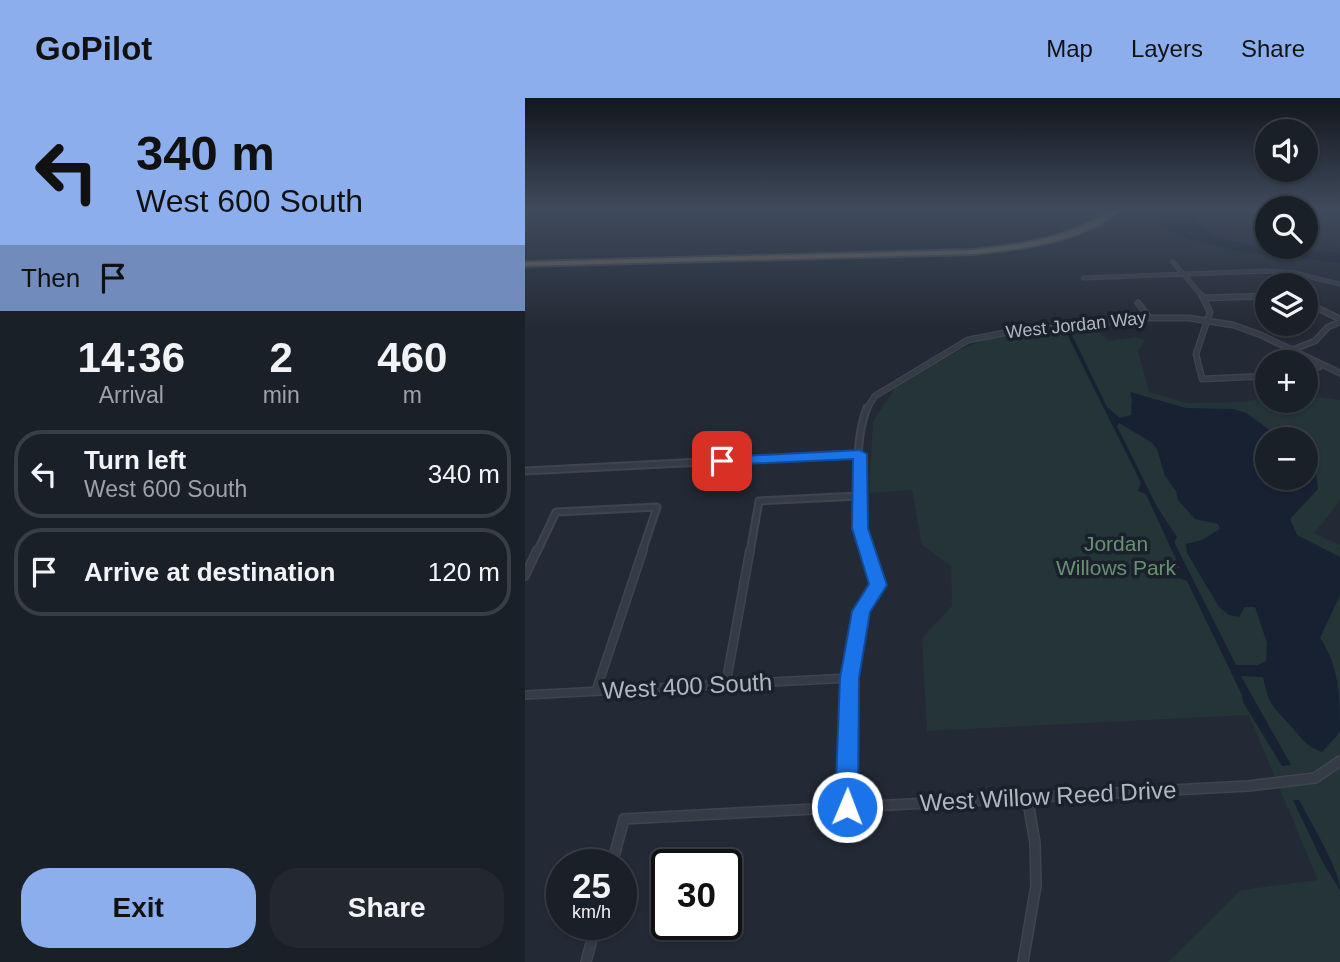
<!DOCTYPE html>
<meta charset="utf-8">
<style>
:root{--surface:#1a2028;--page:#232830;--text:#f1f3f6;--muted:#9fa3a8;--line:#383e45;--accent:#8caeec}
body{margin:0;font-family:Helvetica,sans-serif;background:var(--page);color:var(--text);height:100vh;display:flex;flex-direction:column;font-size:26px;white-space:nowrap}
*{box-sizing:border-box;margin:0}
p{font-size:23px;color:var(--muted)}
.icon{flex:none;width:38px;height:38px;fill:none;stroke:currentColor;stroke-width:2;stroke-linecap:round;stroke-linejoin:round}
.map{position:relative;flex:1;overflow:hidden}
.side{display:flex;flex-direction:column;background:var(--surface);width:525px}
.side>*{flex:none}
.hud{background:#8caeec;color:#111;overflow:hidden}
.controls{position:absolute;left:730px;top:21px;display:grid;gap:14px}
.controls a{display:grid;place-items:center;width:63px;height:63px;border-radius:50%;background:var(--surface);box-shadow:0 2px 5px #0004,0 0 0 2px var(--line);font-size:35px}
.speed{position:absolute;left:21px;top:751px;display:flex;gap:14px;font-size:35px;font-weight:700;text-align:center}
.speed>*{display:grid;place-content:center;width:91px;height:91px;border-radius:50%;background:var(--surface);box-shadow:0 2px 5px #0004,0 0 0 2px var(--line);line-height:1}
.speed small{font-size:18px;font-weight:400}
.speed .limit{border:4px solid #111;border-radius:10px;background:#fff;color:#111}
.pin{position:absolute;display:grid;place-items:center;width:60px;height:60px;color:#fff;margin:-30px;border-radius:14px;box-shadow:0 4px 10px #0006}
.me{position:absolute;width:77px;margin:-38px;rotate:1deg;stroke-linejoin:round;filter:drop-shadow(0 0 5px #0008)}
.turn{display:flex;align-items:center;gap:24px;height:147px;padding:0 21px;font-size:32px}
.turn .icon{width:91px;height:91px;stroke-width:2.5}
.turn b{display:block;font-size:49px;line-height:60px}
.then{display:flex;align-items:center;height:66px;padding:0 21px;background:#0003;gap:14px;font-size:26px}
.eta{display:flex;justify-content:space-evenly;align-items:center;height:119px;text-align:center}
.eta b{font-size:42px;font-weight:600;line-height:49px}
.button{display:flex;gap:14px;margin-top:auto;padding:14px 21px}
.button a{flex:1;height:80px;border-radius:28px;background:var(--accent);color:#111;font-size:28px;font-weight:600;line-height:80px;text-align:center}
.button a+a{background:var(--page);color:var(--text)}
ul{padding:0;list-style:none}
li{display:flex;align-items:center;gap:21px;height:88px;margin:0 14px 10px;padding:0 7px;border:4px solid var(--line);border-radius:28px}
li div{flex:1}
li b{display:block;font-size:26px}
li em{font-style:normal}
header{display:flex;align-items:center;gap:42px;box-sizing:border-box;height:98px;padding:0 35px;background:var(--accent);color:#111}
header strong{font-size:33px}
nav{display:flex;gap:38px;margin-inline-start:auto;font-size:24px}
main{display:flex;flex:1;min-height:0}
.map>svg:first-child{display:block}
.green{fill:#243437;fill-rule:evenodd}
.water{fill:#172132;fill-rule:evenodd}
.lines{fill:none;stroke-linecap:round;stroke-linejoin:round}
.street-far4-casing{stroke:#3f4550;stroke-width:5}
.street-far3-casing{stroke:#3f4550;stroke-width:7}
.street-far2-casing{stroke:#3f4550;stroke-width:9}
.street-far1-casing{stroke:#3f4550;stroke-width:10}
.street-casing{stroke:#3f4550;stroke-width:12}
.highway-casing{stroke:#404751;stroke-width:4}
.street-far4{stroke:#363c46;stroke-width:3.5}
.street-far3{stroke:#363c46;stroke-width:4.5}
.street-far2{stroke:#363c46;stroke-width:5}
.street-far1{stroke:#363c46;stroke-width:7}
.street{stroke:#363c46;stroke-width:9}
.highway{fill:#6b6354;fill-rule:evenodd}
.route{fill:#1a73e8;stroke:#114b97;stroke-width:2}
.labels{text-anchor:middle;dominant-baseline:central;stroke-width:7;stroke-linejoin:round;paint-order:stroke}
.far-street-label{font-size:18px;fill:#b0b7c3;stroke:#1b212b}
.park-label{font-size:21px;fill:#6a9074;stroke:#1b212b}
.near-street-label{font-size:24px;fill:#b0b7c3;stroke:#1b212b}
</style>
<header>
<strong>GoPilot</strong>
<nav><a>Map</a><a>Layers</a><a>Share</a></nav>
</header>
<main>
<section class="side">
<div class="hud">
<div class="turn"><svg class="icon" aria-label="left" viewBox="0 0 24 24"><path d="M17 20v-9H6M10 6l-5 5 5 5"/></svg><div><b>340 m</b>West 600 South</div></div>
<div class="then">Then<svg class="icon" aria-label="arrive" viewBox="0 0 24 24"><path d="M6 21V4h12l-3 4 3 4H6"/></svg></div>
</div>
<div class="eta">
<div><b>14:36</b><p>Arrival</p></div>
<div><b>2</b><p>min</p></div>
<div><b>460</b><p>m</p></div>
</div>
<ul>
<li><svg class="icon" aria-label="left" viewBox="0 0 24 24"><path d="M17 20v-9H6M10 6l-5 5 5 5"/></svg><div><b>Turn left</b><p>West 600 South</p></div><em>340 m</em></li>
<li><svg class="icon" aria-label="arrive" viewBox="0 0 24 24"><path d="M6 21V4h12l-3 4 3 4H6"/></svg><div><b>Arrive at destination</b></div><em>120 m</em></li>
</ul>
<div class="button"><a>Exit</a><a>Share</a></div>
</section>
<div class="map">
<svg width="815" height="864" viewBox="0 0 815 864">
<rect width="100%" height="100%" fill="#232a35"/>
<path class="green" d="M569,230L584,243L612,239L620,242L613,253L624,294L662,305L715,304L742,300V303H780L781,298L815,302V403L789,435L815,447V864H643L716,792L793,782L724,617L402,633L397,540L427,508L426,468L397,447L387,392L344,395L348,323L370,290L434,252L464,240ZM742,341H780V380H742Z"/>
<path class="water" d="M639,111H673L669,120C681,152 783,151 815,155V165C771,160 666,153 633,125Z
M541,234L546,235L582,309L595,320L606,317L607,301L605,294L661,310L708,311L721,315L757,341H742V380H780L781,354L789,357L793,391L765,421L772,437L815,459V497L795,540C815,570 815,599 815,634L797,654C780,648 776,639 764,626C746,606 744,607 738,579L716,578L766,667L757,668L718,604L717,597L662,483L651,479L647,471L655,470L621,396L613,393L616,385ZM594,325L626,344L632,351L640,378L651,393L653,402L670,421L693,426L695,431L677,442L661,446L662,455L694,509L704,517L714,519L720,509H730L742,545L741,563L733,567H711L649,444L652,439L632,409L592,328Z
M768,702H774C785,723 815,772 815,792L797,763Z"/>
<g class="lines">
<defs>
<path id="street-far4" d="M648,164L679,200
M558,180L741,173L769,175L815,186
M690,200L742,198"/>
<path id="street-far3" d="M677,198L685,214L671,256L677,281L742,278
M679,200L742,198
M780,204L815,221
M613,205L623,218
M767,252L790,243L803,229L815,224
M780,272L794,269
M341,312L350,298L443,242L479,235L623,220H664L708,227L736,237L815,275"/>
<path id="street-far2" d="M342,310C328,344 331,419 343,454
M0,373L335,356
M12,454L31,414L132,409L117,454
M225,454L234,403L334,398"/>
<path id="street-far1" d="M0,478L12,452
M201,585L225,452
M71,593L118,452
M0,597L325,580
M324,635L325,580L336,513L353,487L342,452"/>
<path id="street" d="M322,709L324,633
M87,766L99,721L723,688L790,680L815,663
M61,864L71,826
M498,864L511,788L510,745L502,698"/>
<path id="highway" d="M590,111H597C556,145 498,151 447,156L0,168V164L447,152C498,147 546,139 590,111Z"/>
</defs>
<use href="#street-far4" class="street-far4-casing"/>
<use href="#street-far3" class="street-far3-casing"/>
<use href="#street-far2" class="street-far2-casing"/>
<use href="#street-far1" class="street-far1-casing"/>
<use href="#street" class="street-casing"/>
<use href="#highway" class="highway-casing"/>
<use href="#street-far4" class="street-far4"/>
<use href="#street-far3" class="street-far3"/>
<use href="#street-far2" class="street-far2"/>
<use href="#street-far1" class="street-far1"/>
<use href="#street" class="street"/>
<use href="#highway" class="highway"/>
</g>
<linearGradient id="sky" x2="0" y2="1"><stop stop-color="#13171d"/><stop offset="0.48" stop-color="#3f4a5c"/><stop offset="1" stop-color="#3f4a5c" stop-opacity="0"/></linearGradient>
<rect width="815" height="232" fill="url(#sky)"/>
<path class="route" d="M335,352L342,356L343,430L362,487L345,514L334,580L333,709L330,716L322,719L314,716L310,709L315,580L327,513L344,486L327,430L328,361L197,367L190,363L197,359Z"/>
<g class="labels">
<g class="far-street-label">
<text transform="translate(551 227) rotate(-6)">West Jordan Way</text>
</g>
<g class="park-label">
<text x="591" y="445">Jordan<tspan x="591" dy="24">Willows Park</tspan></text>
</g>
<g class="near-street-label">
<text transform="translate(162 588) rotate(-3)">West 400 South</text>
<text transform="translate(523 698) rotate(-3)">West Willow Reed Drive</text>
</g>
</g>
</svg>
<div class="controls">
<a><svg class="icon" aria-label="sound" viewBox="0 0 24 24"><path d="M4 9h4l5-4v14l-5-4H4zM17 9q2 3 0 6"/></svg></a>
<a><svg class="icon" aria-label="search" viewBox="0 0 24 24"><circle cx="10" cy="10" r="6"/><path d="M15 15l6 6"/></svg></a>
<a><svg class="icon" aria-label="layers" viewBox="0 0 24 24"><path d="M12 4l9 5-9 5-9-5zM3 14l9 5 9-5"/></svg></a>
<a>+</a>
<a>−</a>
</div>
<div class="speed"><div>25<small>km/h</small></div><div class="limit">30</div></div>
<div class="pin" style="left:197px;top:363px;background:#d93025"><svg class="icon" aria-label="arrive" viewBox="0 0 24 24"><path d="M6 21V4h12l-3 4 3 4H6"/></svg></div>
<svg class="me" style="left:322px;top:709px" viewBox="-20 -20 40 40"><circle r="17" fill="#1a73e8" stroke="#fff" stroke-width="3"/><path d="M0-11L8 9 0 5-8 9z" fill="#fff"/></svg>
</div>
</main>
